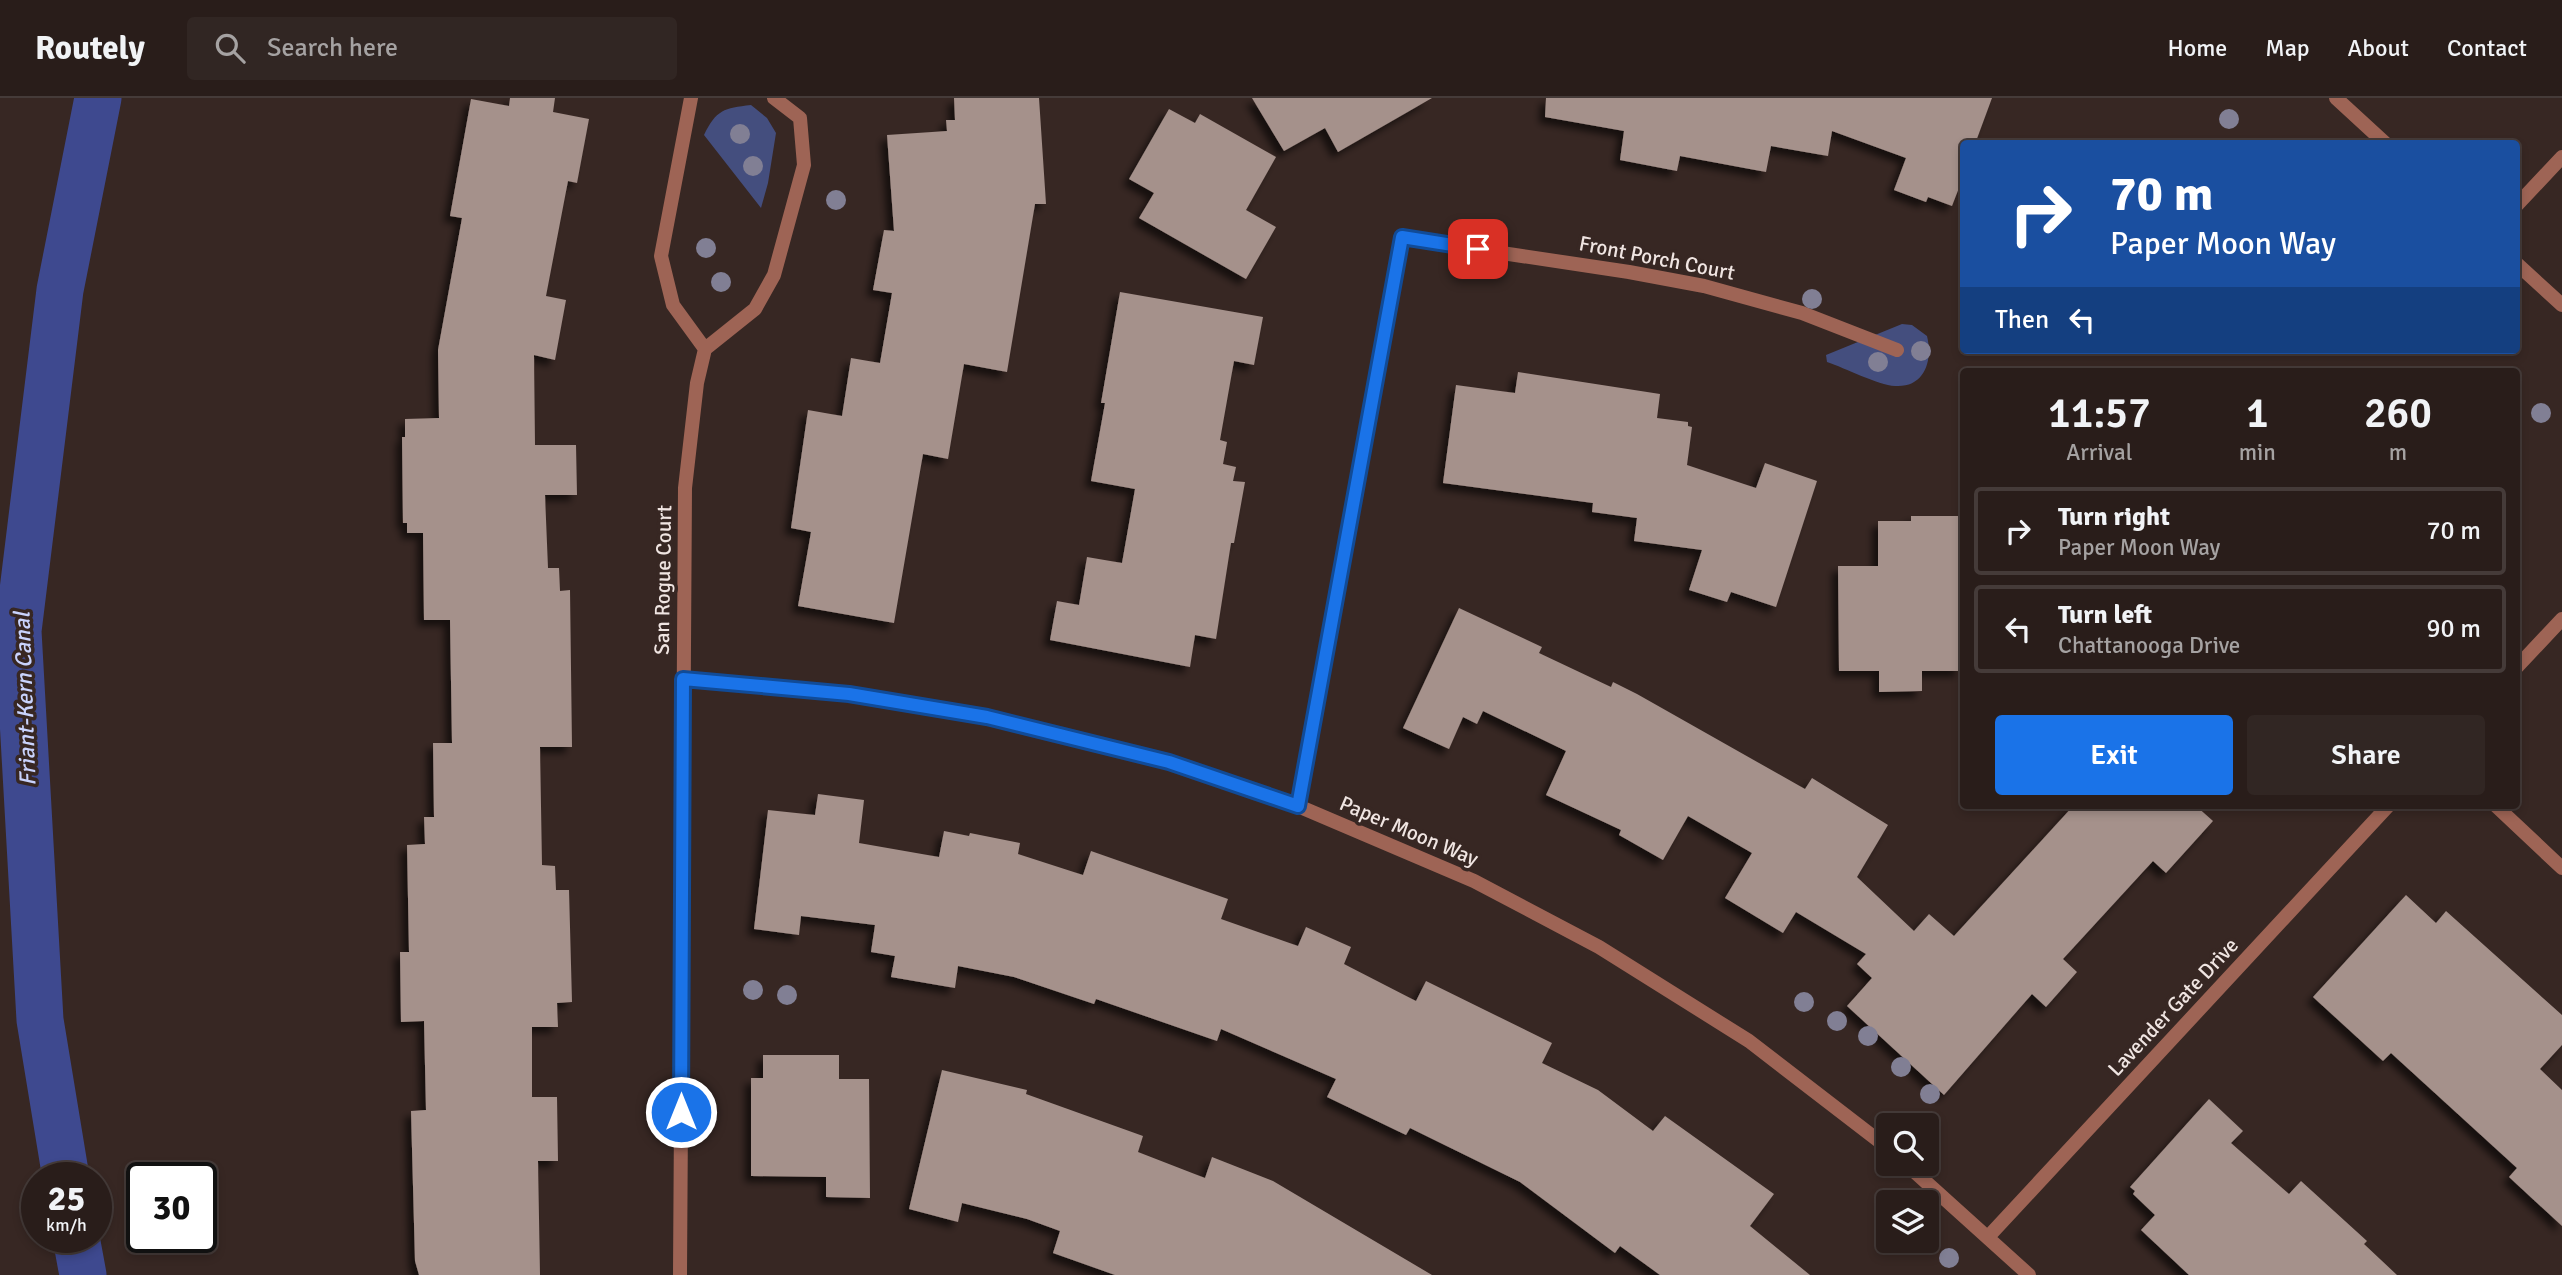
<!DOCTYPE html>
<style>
:root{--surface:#291d1a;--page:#312623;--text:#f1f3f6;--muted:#a5a2a2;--line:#453b39;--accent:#1a73e8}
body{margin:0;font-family:Signika,sans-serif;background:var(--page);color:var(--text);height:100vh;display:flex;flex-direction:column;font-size:26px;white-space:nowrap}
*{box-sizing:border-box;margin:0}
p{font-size:23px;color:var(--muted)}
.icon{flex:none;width:38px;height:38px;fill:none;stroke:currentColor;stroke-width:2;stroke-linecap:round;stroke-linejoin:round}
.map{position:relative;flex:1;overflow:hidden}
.details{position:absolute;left:1960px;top:270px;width:560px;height:441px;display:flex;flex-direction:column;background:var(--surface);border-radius:7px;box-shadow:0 4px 10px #0003,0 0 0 2px var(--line)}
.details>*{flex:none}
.top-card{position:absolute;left:1960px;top:42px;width:560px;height:214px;border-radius:7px;box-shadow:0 4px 10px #0003,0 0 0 2px var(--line);background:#1a4fa0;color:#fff;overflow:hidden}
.tools{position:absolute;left:1876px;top:1015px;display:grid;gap:14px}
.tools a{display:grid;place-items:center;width:63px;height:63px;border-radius:7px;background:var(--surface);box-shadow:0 4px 10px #0003,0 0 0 2px var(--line);font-size:35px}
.speed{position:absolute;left:21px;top:1064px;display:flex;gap:14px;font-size:35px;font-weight:700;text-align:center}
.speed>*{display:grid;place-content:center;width:91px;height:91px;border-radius:50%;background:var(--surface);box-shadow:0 4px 10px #0003,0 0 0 2px var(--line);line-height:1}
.speed small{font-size:18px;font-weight:400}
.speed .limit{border:4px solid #111;border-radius:10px;background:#fff;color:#111}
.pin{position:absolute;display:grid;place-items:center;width:60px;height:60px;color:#fff;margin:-30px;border-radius:14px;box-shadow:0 4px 10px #0006}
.me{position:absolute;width:77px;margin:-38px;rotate:0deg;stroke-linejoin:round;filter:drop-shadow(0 0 5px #0008)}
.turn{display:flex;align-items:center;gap:24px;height:147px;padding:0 35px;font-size:32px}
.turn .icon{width:91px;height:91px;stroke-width:2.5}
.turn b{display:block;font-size:49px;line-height:60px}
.then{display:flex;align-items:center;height:66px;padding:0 35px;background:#0003;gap:14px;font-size:26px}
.eta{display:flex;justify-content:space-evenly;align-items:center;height:119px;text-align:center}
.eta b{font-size:42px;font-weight:600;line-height:49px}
.action{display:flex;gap:14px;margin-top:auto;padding:14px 35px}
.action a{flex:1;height:80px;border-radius:7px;background:var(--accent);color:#fff;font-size:28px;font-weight:600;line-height:80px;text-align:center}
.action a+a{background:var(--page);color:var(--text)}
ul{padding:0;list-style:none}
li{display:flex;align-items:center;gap:21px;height:88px;margin:0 14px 10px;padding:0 21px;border:4px solid var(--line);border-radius:7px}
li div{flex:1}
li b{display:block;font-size:26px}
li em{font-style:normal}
header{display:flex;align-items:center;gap:42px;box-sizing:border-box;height:98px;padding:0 35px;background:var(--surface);border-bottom:2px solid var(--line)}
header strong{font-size:33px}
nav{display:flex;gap:38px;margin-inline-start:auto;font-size:24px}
.search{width:490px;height:63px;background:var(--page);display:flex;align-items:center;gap:18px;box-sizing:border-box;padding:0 24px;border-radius:7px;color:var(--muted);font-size:26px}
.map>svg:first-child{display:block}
.green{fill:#444e7e}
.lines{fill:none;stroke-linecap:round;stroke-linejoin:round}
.canal{stroke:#3e498f;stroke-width:47}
.building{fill:#a5918b;filter:url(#shadow)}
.minor{stroke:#9e6455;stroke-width:14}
.tertiary{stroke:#9e6455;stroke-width:14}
.tree{fill:#817f94}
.route-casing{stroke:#114b97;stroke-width:18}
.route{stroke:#1a73e8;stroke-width:12}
.labels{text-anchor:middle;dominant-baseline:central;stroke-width:7;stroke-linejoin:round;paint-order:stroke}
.street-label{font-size:21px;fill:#f0e5e2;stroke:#372723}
.water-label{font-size:23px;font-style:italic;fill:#c9d3fd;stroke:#372723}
</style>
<header>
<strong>Routely</strong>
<div class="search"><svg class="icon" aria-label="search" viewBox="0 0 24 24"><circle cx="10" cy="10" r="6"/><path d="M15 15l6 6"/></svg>Search here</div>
<nav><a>Home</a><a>Map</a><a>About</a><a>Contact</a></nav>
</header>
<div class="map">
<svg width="2562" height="1177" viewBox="0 0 2562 1177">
<defs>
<filter id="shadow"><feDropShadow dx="-6" dy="6" stdDeviation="3.5" flood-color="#0009"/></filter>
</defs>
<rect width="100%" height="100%" fill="#372723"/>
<path class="green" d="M751,7L767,20L776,35L768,85L761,110L704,37C716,12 724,10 751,7Z
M1902,226L1912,227L1927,238C1933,262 1925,290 1895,288C1878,287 1845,270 1827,264L1826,257Z"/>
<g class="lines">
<path class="canal" d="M66,1080L40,922L18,533L60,192L98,0
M76,1139L83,1177"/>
</g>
<path class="building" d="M510,0H555L553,14L589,21L577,85L568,83L546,198L566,202L555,262L534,257L535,347H576L577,397H545L548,470H559L560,493L570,492L572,649H540L542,767L555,768L556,792H569L572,904L557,905L558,929H532V999H557L558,1063H538L540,1177H419L415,1163L411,1013L426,1012L424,923L401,924L400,854H409L407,747L425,746L424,719H434L433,645H452L450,522H424L423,435H407V425H403L402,339H405V321L439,320L438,252L462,120L450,118L471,1L509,8Z
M954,0H1039L1046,106H1035L1007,274L964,266L948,361L923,356L894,525L798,508L811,434L791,430L808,312L842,318L851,260L880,265L892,195L873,192L884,132L894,133L887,37L947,33L946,22H955Z
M1252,0H1432L1338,54L1325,30L1284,53Z
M1546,0H1992L1975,46H1964V77L1952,108L1928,99L1926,104L1894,92L1906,60L1832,33L1828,58L1771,48L1766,74L1680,58L1677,73L1620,62L1624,33L1545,19Z
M1169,11L1195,25L1200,16L1276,59L1246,112L1276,129L1246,181L1139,120L1154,95L1129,81Z
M1120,194L1263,219L1254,267L1234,263L1220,342L1227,344L1223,366L1236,369L1233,383L1245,384L1234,445H1231L1216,541L1195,537L1190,569L1050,542L1057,503L1079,507L1087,459L1122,465L1135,391L1091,383L1105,305H1101Z
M1518,274L1660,296L1657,320L1688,324V328L1692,329L1687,367L1756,390L1765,365L1817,383L1776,509L1731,494L1727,504L1689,492L1702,452L1634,443L1637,420L1592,414L1593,405L1443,385L1456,287L1515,295Z
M1911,418H1961V573H1922V593L1879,594V573H1839L1838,468H1878V423H1911Z
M1459,510L1542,549L1539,555L1611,589L1613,584L1637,596L1805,691L1812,680L1888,727L1857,779L1914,833L1929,816L1954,838L2074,707H2195L2213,723L2166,775L2153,763L2063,861L2077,874L2046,909L2032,896L1944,997L1847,908L1872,880L1857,866L1866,856L1796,814L1783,835L1725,800L1752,755L1688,718L1663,762L1619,737L1621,732L1546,697L1566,653L1483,613L1477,626L1463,619L1449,651L1403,630Z
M818,696L864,702L859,745L939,759L944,733L969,738L970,735L1020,745L1018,756L1083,777L1091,753L1228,801L1221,821L1298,848L1306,829L1351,849L1344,866L1416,903L1426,883L1552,945L1542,965L1598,992L1653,1033L1665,1018L1774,1096L1750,1128L1810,1177H1660L1620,1148L1615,1155L1520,1084L1410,1030L1406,1037L1327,999L1336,981L1221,931L1217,943L1096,901L1094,906L1014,879L958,868L955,890L891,879L895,858L871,854L875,827L801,818L799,837L754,831L768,712L815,717Z
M2406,797L2436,825L2446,813L2562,917V947L2540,971L2562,992V1128L2509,1079L2517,1070L2391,955L2383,963L2313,899Z
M763,957H839V981H869L870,1100L826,1099V1079L751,1078V980H763Z
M942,972L1027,992L1026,996L1143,1038L1138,1054L1205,1080L1212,1059L1273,1083L1432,1177H1115L1053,1155L1060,1133L1027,1121L962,1105L958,1124L909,1111Z
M2209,1001L2243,1033L2231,1045L2289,1096L2301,1083L2367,1143L2364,1146L2397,1177H2189L2141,1132L2155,1117L2133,1096L2135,1093L2130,1089Z"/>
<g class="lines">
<path class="minor" d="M691,0L661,158L673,207L705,251
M2516,108L2562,59
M2516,570L2562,521
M683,581L849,596L987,619L1169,664L1298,708L1474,783L1599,849L1749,943L1888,1050
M2495,707L2562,770
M1298,708L1402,140L1629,174L1704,188L1802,215L1897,252
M1906,1066L2029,1177
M1988,1139L2389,707
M680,1177L685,390L697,285L705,251L755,211L774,177L804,67L800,20L774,0"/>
<path class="tertiary" d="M2336,0L2386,46
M2516,165L2562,207"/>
</g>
<g class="tree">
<circle cx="2229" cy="21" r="10"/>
<circle cx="740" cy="36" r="10"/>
<circle cx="753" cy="68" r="10"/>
<circle cx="836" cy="102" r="10"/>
<circle cx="706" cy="150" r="10"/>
<circle cx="721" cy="184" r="10"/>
<circle cx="1812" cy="201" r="10"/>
<circle cx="1921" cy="253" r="10"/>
<circle cx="1878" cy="264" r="10"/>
<circle cx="2541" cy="315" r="10"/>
<circle cx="753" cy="892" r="10"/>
<circle cx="787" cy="897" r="10"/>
<circle cx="1804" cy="904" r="10"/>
<circle cx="1837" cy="923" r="10"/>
<circle cx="1868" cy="938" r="10"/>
<circle cx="1901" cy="969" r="10"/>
<circle cx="1930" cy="996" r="10"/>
<circle cx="1949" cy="1160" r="10"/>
</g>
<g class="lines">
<defs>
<path id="route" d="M681,1014L683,581L849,596L987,619L1169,664L1298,708L1402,139L1478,151"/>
</defs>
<use href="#route" class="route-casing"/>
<use href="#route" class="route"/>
</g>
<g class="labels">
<g class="street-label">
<text transform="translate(1657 160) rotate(11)">Front Porch Court</text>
<text transform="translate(663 482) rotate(-89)">San Rogue Court</text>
<text transform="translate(1409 733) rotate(23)">Paper Moon Way</text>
<text transform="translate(2173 909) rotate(-47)">Lavender Gate Drive</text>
</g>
<g class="water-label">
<text transform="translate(25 601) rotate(-92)">Friant-Kern Canal</text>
</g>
</g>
</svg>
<div class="tools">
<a><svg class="icon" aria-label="search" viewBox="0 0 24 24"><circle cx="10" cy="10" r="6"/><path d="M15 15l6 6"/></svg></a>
<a><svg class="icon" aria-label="layers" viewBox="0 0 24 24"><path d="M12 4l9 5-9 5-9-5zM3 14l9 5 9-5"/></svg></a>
</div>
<div class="speed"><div>25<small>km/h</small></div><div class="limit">30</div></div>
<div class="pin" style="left:1478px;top:151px;background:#d93025"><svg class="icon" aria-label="arrive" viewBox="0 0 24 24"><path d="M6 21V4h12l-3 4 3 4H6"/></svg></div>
<svg class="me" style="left:681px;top:1014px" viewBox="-20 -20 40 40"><circle r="17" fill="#1a73e8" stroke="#fff" stroke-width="3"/><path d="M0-11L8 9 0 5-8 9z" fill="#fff"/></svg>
<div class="top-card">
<div class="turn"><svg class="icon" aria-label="right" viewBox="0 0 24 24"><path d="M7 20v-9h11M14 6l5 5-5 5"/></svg><div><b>70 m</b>Paper Moon Way</div></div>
<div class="then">Then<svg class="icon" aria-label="left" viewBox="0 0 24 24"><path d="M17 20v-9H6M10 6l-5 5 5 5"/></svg></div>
</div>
<section class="details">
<div class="eta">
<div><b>11:57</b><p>Arrival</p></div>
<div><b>1</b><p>min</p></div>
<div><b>260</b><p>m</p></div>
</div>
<ul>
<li><svg class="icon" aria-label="right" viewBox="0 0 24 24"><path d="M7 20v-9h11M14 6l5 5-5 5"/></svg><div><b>Turn right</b><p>Paper Moon Way</p></div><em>70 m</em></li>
<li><svg class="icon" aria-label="left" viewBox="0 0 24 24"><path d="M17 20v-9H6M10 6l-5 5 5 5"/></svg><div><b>Turn left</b><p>Chattanooga Drive</p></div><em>90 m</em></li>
</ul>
<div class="action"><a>Exit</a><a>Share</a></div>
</section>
</div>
